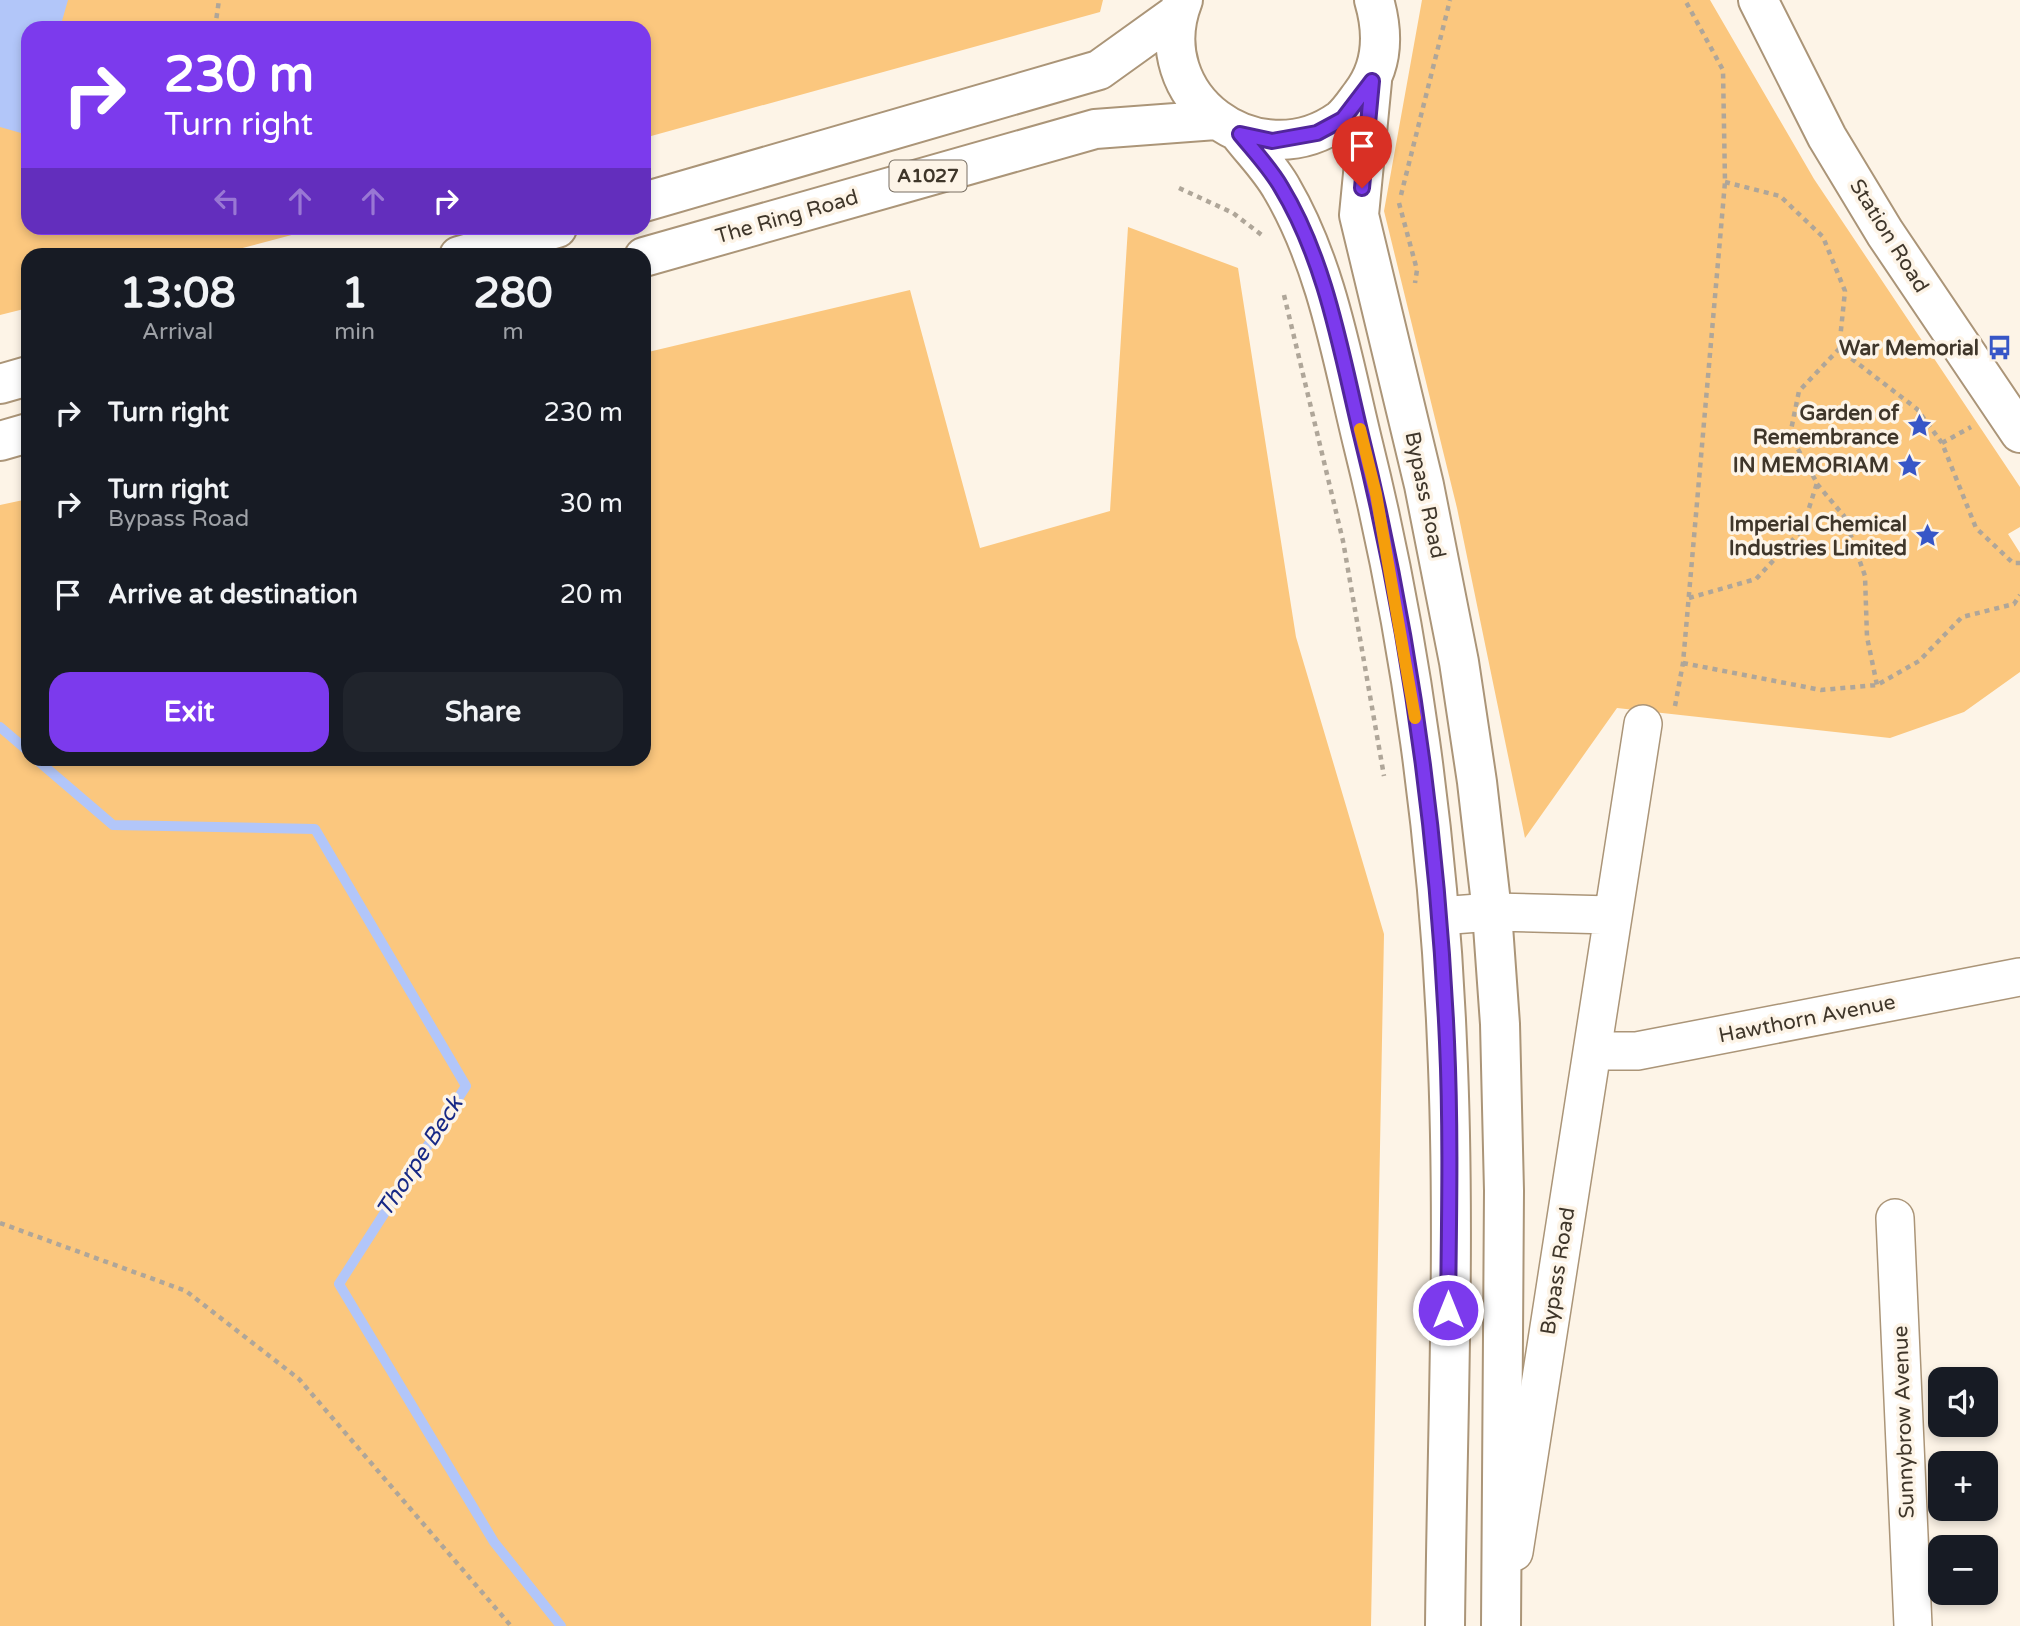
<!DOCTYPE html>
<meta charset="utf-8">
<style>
:root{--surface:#171b24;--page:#20242c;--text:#f1f3f6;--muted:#9ea1a6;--accent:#7c3aed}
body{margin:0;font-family:"Varela Round",sans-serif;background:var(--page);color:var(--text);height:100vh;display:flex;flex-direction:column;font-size:26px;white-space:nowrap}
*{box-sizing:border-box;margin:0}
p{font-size:23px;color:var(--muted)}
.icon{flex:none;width:38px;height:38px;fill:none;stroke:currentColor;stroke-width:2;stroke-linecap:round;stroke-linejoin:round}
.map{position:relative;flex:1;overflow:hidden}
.sheet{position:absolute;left:21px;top:248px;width:630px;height:518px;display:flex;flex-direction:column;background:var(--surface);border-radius:21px;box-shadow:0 4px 10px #0003}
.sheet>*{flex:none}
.top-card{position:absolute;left:21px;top:21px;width:630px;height:214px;border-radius:21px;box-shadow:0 4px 10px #0003;background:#7c3aed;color:#fff;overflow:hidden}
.tools{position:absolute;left:1928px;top:1367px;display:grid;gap:14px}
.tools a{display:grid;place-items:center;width:70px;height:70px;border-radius:14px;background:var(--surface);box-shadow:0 4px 10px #0003;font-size:35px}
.pin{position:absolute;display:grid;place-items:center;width:60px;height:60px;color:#fff;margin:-72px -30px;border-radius:50% 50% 50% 0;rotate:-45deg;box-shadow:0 0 7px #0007}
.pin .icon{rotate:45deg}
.me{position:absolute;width:77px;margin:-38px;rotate:0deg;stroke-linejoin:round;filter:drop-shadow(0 0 5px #0008)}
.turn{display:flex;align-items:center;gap:24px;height:147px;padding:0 28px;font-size:32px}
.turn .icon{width:91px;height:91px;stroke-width:2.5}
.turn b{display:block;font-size:49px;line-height:60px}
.lanes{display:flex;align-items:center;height:66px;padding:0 28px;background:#0003;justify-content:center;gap:35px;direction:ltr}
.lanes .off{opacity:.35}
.eta{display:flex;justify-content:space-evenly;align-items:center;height:119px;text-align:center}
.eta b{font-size:42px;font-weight:800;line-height:49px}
.primary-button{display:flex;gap:14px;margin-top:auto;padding:14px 28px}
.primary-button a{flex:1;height:80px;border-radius:21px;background:var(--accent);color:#fff;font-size:28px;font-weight:800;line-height:80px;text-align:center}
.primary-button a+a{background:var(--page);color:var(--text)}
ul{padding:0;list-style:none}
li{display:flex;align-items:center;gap:21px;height:91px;padding:0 28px}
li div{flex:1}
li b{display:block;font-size:26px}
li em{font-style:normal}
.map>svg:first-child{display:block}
.green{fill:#fbc77e}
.water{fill:#b2c6f9}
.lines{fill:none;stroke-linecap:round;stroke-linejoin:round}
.stream{stroke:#b2c6f9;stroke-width:10}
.minor-casing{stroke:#ab9578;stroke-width:40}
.tertiary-casing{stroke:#ab9578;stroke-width:42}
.primary-casing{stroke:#ab9578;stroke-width:42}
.path{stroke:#afa699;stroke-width:4.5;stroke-dasharray:5 5;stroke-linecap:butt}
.minor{stroke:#fff;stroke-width:37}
.tertiary{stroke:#fff;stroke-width:38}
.primary{stroke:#fff;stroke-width:38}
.route-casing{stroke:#51269a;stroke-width:18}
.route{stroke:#7c3aed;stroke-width:12}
.slow{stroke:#f59e0b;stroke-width:12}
.labels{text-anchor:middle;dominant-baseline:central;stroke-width:7;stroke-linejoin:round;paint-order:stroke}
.shield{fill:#fdf4e7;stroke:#786f63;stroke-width:2}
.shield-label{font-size:19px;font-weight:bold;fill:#3f362a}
.street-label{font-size:21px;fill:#3f362a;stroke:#fdf4e7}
.poi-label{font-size:21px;font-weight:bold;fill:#3f362a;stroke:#fdf4e7;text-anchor:end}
.water-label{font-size:23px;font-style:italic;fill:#172986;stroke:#fdf4e7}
</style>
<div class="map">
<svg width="2020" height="1626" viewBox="0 0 2020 1626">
<rect width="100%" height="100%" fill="#fdf4e7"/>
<path class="green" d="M0,0H1103L1100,12L644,138V28H28V228H318L216,255L28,256V308L0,315Z
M1422,0H1710L1814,179L2020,487V527L2008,534L2020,553V672L1964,712L1890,738L1617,708L1525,838L1457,508L1384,211Z
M1128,227L1238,268L1296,637L1384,934L1371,1626H0V505L28,499V760H644V353L910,290L980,548L1110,511Z"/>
<path class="water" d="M0,0H68L60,28H28V135L0,127Z"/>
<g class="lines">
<path class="stream" d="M0,727L28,751
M37,760L113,825L315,829L466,1086L339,1284L494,1542L561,1626"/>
<defs>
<path id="minor" d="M1439,916L1492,912L1611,915
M1593,1051H1637L2020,977
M1895,1218L1913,1626
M1514,1552L1643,724"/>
<path id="tertiary" d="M1758,0L1827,137L1885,233L2020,433"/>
<path id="primary" d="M1183,0C1145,97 1257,179 1340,120C1348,114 1355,103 1361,95C1383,67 1384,34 1374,0
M1372,81L1359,215L1424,485L1459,662L1477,782L1492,912L1500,1024L1504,1191L1501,1626
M1240,134C1254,152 1271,169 1282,189C1327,266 1342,358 1363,444C1411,637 1439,844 1447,1043C1456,1237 1447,1432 1445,1626
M644,202L1099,70L1177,14
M459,256L557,228
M644,257L1095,129L1216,120
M0,384L28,376
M0,441L28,433"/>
</defs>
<use href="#minor" class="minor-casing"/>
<use href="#tertiary" class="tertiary-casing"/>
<use href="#primary" class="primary-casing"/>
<path class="path" d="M215,28L219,0
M1725,182L1780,196L1823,237L1845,291L1839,349
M1179,188L1233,213L1263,236
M1401,195L1450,0
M1399,203L1417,270L1415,283
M1284,295L1343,541L1384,776
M1942,443L1971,427
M1817,484L1844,516L1865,576L1867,637L1877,685
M1689,598L1756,579L1802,530L1817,483L1790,435L1799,391L1839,349L1917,409L1942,443L1976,528L2013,563H2020
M1683,663L1821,690L1877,685L1919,661L1962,617L2014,604L2020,595
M1675,706L1683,663L1725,182L1723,70L1685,0
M0,1223L186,1291L299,1379L511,1626"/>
<use href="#minor" class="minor"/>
<use href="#tertiary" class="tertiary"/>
<use href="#primary" class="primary"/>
</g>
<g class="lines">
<defs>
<path id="route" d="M1362,188L1372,81L1343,119L1317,133L1272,141L1240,134C1254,151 1270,168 1281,187C1326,261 1341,352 1361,435C1410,633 1438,839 1447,1042C1451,1131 1449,1221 1448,1310"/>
</defs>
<use href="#route" class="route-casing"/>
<use href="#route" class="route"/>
<path class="slow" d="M1360,429L1376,494L1415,718"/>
</g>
<defs>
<symbol id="bus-bare" viewBox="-9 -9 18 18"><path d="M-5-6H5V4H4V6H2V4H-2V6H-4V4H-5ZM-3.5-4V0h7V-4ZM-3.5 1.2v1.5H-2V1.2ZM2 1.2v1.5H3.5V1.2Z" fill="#3756c7" stroke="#fdf4e7" stroke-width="2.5" paint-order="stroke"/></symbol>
<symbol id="sight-bare" viewBox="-9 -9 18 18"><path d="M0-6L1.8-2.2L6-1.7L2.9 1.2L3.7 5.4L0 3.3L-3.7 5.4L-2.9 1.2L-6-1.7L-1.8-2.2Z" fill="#3756c7" stroke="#fdf4e7" stroke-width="2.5" paint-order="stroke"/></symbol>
</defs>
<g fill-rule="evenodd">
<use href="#bus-bare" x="1982" y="330" width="35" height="35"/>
<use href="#sight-bare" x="1902" y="408" width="35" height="35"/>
<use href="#sight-bare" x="1892" y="448" width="35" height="35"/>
<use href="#sight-bare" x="1910" y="518" width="35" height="35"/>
</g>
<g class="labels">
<rect class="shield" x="889.5" y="160.5" width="77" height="31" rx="5"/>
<g class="shield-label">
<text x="928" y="176">A1027</text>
</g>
<g class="street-label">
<text transform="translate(787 217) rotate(-16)">The Ring Road</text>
<text transform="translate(1889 236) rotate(58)">Station Road</text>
<text transform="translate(1425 495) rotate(78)">Bypass Road</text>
<text transform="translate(1807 1019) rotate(-11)">Hawthorn Avenue</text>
<text transform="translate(1558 1271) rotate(-81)">Bypass Road</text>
<text transform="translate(1904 1422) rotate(-92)">Sunnybrow Avenue</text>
</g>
<g class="poi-label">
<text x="1979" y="348">War Memorial</text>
<text x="1899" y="413">Garden of<tspan x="1899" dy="24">Remembrance</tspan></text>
<text x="1889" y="465">IN MEMORIAM</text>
<text x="1907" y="524">Imperial Chemical<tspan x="1907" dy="24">Industries Limited</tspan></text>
</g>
<g class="water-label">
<text transform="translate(420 1157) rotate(-57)">Thorpe Beck</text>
</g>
</g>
</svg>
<div class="tools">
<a><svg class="icon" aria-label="sound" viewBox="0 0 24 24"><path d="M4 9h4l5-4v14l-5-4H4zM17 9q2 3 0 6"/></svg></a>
<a>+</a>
<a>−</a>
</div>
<div class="pin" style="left:1362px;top:188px;background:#d93025"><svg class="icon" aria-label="arrive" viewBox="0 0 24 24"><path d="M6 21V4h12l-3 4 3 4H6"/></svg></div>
<svg class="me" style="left:1448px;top:1310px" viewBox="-20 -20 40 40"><circle r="17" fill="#7c3aed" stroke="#fff" stroke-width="3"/><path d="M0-11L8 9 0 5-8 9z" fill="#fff"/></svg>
<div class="top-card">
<div class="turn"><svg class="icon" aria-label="right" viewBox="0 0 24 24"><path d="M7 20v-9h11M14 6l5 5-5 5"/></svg><div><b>230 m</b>Turn right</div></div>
<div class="lanes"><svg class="icon off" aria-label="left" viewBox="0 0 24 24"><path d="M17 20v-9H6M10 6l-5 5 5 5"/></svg><svg class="icon off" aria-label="ahead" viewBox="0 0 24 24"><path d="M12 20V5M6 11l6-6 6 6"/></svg><svg class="icon off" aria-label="ahead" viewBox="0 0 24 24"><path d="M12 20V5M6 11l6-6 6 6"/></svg><svg class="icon" aria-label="right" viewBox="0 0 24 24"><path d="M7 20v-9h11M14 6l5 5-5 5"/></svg></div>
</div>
<section class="sheet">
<div class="eta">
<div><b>13:08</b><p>Arrival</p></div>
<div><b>1</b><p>min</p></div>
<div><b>280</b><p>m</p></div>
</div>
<ul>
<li><svg class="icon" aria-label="right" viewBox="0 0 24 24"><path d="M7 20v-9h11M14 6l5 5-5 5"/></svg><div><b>Turn right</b></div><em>230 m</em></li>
<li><svg class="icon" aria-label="right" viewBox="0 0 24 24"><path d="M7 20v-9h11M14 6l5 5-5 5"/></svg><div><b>Turn right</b><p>Bypass Road</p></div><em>30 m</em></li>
<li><svg class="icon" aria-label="arrive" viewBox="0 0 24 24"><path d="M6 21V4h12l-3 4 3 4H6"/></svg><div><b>Arrive at destination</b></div><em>20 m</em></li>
</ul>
<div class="primary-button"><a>Exit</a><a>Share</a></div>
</section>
</div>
